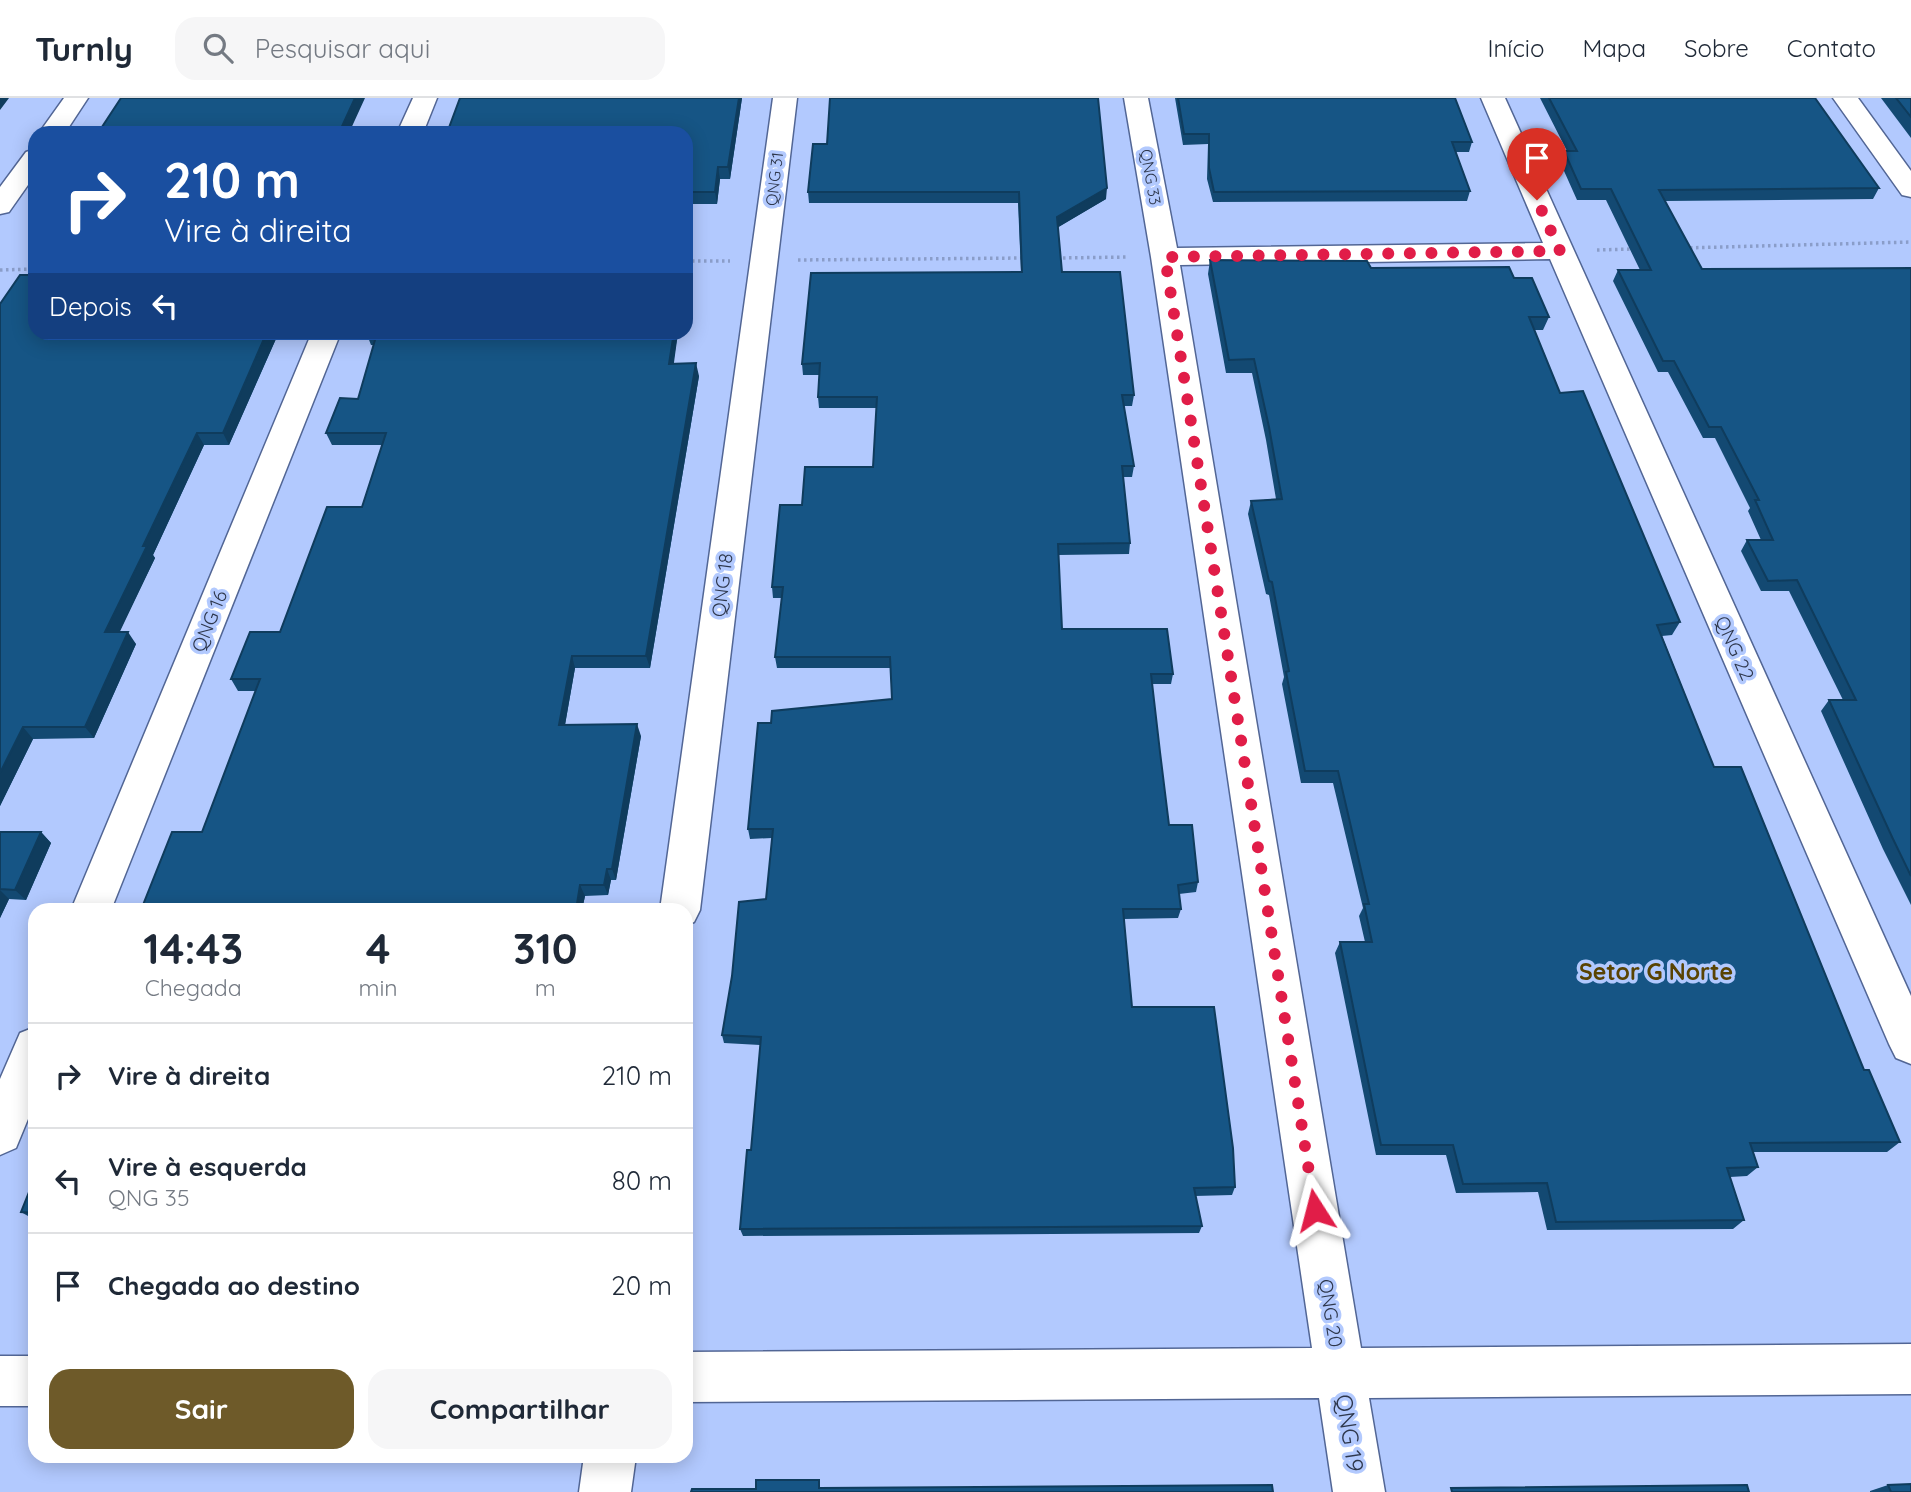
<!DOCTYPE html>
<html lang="pt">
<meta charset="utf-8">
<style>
:root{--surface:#fff;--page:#f6f6f7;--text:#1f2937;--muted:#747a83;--line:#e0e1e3;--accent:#6e5a29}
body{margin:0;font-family:Quicksand,sans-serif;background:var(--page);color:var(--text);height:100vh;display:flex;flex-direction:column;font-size:26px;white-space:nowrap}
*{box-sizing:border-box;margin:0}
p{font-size:23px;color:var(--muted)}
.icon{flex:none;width:38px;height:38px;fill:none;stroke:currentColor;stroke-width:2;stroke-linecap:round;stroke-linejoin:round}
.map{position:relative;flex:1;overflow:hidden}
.details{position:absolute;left:28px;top:805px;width:665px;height:560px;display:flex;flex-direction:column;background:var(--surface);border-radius:21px;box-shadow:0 4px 18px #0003}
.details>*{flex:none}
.hud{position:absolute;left:28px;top:28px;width:665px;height:214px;border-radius:21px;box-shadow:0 4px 18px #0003;background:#1a4fa0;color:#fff;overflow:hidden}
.pin{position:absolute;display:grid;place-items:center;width:60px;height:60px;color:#fff;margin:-72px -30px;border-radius:50% 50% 50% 0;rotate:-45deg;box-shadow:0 0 7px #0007}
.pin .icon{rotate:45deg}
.me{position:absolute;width:77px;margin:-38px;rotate:351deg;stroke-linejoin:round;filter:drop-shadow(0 0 5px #0008)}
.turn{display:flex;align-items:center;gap:24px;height:147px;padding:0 21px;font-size:32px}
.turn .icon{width:91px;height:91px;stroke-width:2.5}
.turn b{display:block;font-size:49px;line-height:60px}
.then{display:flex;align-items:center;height:66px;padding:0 21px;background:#0003;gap:14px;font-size:26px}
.eta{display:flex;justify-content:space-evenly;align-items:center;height:119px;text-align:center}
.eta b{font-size:42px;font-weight:700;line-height:49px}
.button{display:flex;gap:14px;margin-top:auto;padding:14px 21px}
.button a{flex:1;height:80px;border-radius:21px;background:var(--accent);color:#fff;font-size:28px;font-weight:700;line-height:80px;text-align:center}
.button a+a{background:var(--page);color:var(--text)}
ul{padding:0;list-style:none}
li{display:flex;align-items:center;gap:21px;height:105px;padding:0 21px;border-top:2px solid var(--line)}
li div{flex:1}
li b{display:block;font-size:26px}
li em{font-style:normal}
header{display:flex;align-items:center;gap:42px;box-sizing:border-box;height:98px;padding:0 35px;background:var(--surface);border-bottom:2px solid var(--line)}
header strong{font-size:33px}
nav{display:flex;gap:38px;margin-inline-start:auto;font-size:24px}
.search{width:490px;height:63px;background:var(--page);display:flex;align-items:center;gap:18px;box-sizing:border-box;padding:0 24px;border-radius:21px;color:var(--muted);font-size:26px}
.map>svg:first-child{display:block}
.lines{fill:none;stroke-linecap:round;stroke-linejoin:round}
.minor-casing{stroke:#526695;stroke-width:3}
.path{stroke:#8a9dc9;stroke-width:3.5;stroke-dasharray:2.5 3.5;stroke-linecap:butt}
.minor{fill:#fff;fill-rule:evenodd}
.wall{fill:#134972}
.shaded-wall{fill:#0f3c5d}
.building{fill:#165585;stroke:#0f3c5d;stroke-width:2}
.route{stroke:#e11d48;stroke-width:12;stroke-dasharray:0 21.6}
.labels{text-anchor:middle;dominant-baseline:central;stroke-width:7;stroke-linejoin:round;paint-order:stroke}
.far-street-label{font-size:16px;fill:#2e374c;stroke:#b2c9fe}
.street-label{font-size:19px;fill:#2e374c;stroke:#b2c9fe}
.quarter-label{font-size:23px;font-weight:bold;fill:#594302;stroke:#b2c9fe}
.near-street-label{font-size:23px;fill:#2e374c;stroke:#b2c9fe}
</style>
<header>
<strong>Turnly</strong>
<div class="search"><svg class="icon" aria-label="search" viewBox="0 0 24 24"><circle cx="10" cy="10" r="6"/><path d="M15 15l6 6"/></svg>Pesquisar aqui</div>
<nav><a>Início</a><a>Mapa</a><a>Sobre</a><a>Contato</a></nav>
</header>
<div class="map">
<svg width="1911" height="1394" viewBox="0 0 1911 1394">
<rect width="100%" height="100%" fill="#b2c9fe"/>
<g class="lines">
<defs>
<path id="minor" d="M64,0H88L65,35H39Z
M413,0H437L423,35H397Z
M773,0H797L700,812L694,824L686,827V812H660Z
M1124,0H1148L1177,150L1543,145L1481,0H1505L1911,898V966L1896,960L1889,946L1550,161L1180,167L1361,1250L1911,1246V1296L1369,1300L1385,1394H1333L1319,1300L686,1304V1254L1312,1250L1151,159Z
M1833,0H1858L1911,73V99L1902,97Z
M35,51V77L9,114L0,116V89L26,54Z
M312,234H341L111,812H71Z
M35,929V1004L16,1050L0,1057V981L20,935Z
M0,1258H35V1308H0Z
M584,1358H636L631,1394H579Z"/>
</defs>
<use href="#minor" class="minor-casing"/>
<path class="path" d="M1684,150L1911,144
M1597,152L1634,151
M1057,160L1129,159
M798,162L1024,160
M686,163H730
M0,172L35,171"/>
<use href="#minor" class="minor"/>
</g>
<path class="wall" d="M742,0L730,81H720L717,106H686V35Z
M1175,0H1455L1472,44L1469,54H1456L1470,93L1467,103L1213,104L1207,81L1208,46L1183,47Z
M1540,0H1815L1879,90L1873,101L1665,103L1702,171L1911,170V807L1883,751L1821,613L1829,602H1843L1789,493H1761L1741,453L1747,442H1761L1748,413L1750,410L1715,340H1703L1668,274H1658L1613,183L1618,172H1640L1606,102H1577L1560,64L1564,53H1567Z
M1881,0H1911V40Z
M813,46L1106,101L1058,129L1062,174L1134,297L1132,308H1124L1134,368L1132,379H1123L1130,445L1129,456L1058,457L1062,531L1173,576L1171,586H1152L1160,654L1169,727L1198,784L1196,794L1179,796L1181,811L1178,820L1124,821L1132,909L1235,1089L1232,1097L1195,1098L1202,1128L1199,1135L743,1138L740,1131L751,1052L760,947L724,945L722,937L766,801L772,740L750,741L748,731L771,625L892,601L890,570H777L775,559L782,500H773L772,489L802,407L873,369L877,310H819L818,299L820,277H803L802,266L1021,174L1018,105H809L808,94Z
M1210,162L1371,170L1514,180L1549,219L1543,232H1534L1560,295L1680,524L1672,537L1662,538L1714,669L1900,1044L1887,1054H1753L1758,1069L1747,1078L1730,1079L1744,1122L1733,1131L1547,1132L1538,1094L1456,1095L1446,1057H1376L1335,855L1340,844H1365L1359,818L1363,810L1333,685H1301L1282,586L1284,579L1269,497L1266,496L1248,416L1251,403L1276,401L1266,342L1252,275H1226L1208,176Z
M1,206L279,234L229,347H204L153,457L155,460L119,534L136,546L94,640L33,641L0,708Z
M366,234H678L673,266L699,278L650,570H575L565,627L641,638L616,782H611L608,797L585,798L582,812H141L202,734L256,593H238L231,581L280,534L362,409L382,347H332L326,335L358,301L374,247H371Z
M0,734H41L51,745L26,802L9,801L0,820Z
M35,1079V1122L21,1114Z
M1888,1387L1911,1394H1870V1393Z"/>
<path class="shaded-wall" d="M0,0H9L0,12Z
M355,0H365L349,35H339Z
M739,0H742L730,81L728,69Z
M718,69L720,81L717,106L715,94Z
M1107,90L1106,101L1057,130V119Z
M267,234H279L229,347L223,335Z
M674,234L678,235L672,279L669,266Z
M696,265L699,278L650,570L646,558Z
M197,335L204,347L153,457L155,460L114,546L105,534L143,448Z
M128,534L136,546L94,640L85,629Z
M572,558L575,570L563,638L559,627Z
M637,626L641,638L616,782L612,771Z
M23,629L33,641L0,708V675Z
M41,734L51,745L26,802L15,792Z
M607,771L611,782L608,797L604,787Z
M580,787L585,798L582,812H576Z
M0,792L9,801L0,820Z"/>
<path class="building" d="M121,0H355L339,35H98Z
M460,0H739L728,69H718L715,94H686V35H447Z
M830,0H1098L1107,90L1057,119L1062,174H1120L1134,297H1122L1134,368H1122L1130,445L1058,446L1062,531H1167L1173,576H1151L1160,654L1169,727H1192L1198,784L1178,787L1181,811H1123L1132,909H1214L1233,1050L1235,1089L1194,1090L1202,1128L740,1131L747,1052H751L761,939L722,937L732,878L739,804L766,801L773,731H748L758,625H771L772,613L892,601L890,559H775L783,489H772L780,407H802L805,369H873L877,299H818L820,265L802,266L811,175L1022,174L1019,94H808L813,46H827Z
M1178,0H1455L1472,44H1452L1470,93L1214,94L1209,70V36H1184Z
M1549,0H1815L1879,90L1659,92L1702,171L1911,170V778L1893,741L1829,602H1856L1797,482L1768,483L1747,442H1773L1755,402H1759L1721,329H1709L1674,263H1663L1618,172H1651L1611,91H1581L1564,53H1577Z
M1896,0H1911V19Z
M1210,162L1367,163L1371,170L1509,169L1514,180H1532L1549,219H1529L1560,295L1583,293L1680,524L1657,527L1714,669H1741L1864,972H1869L1900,1044L1750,1045L1758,1069L1727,1070L1744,1122L1556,1124L1547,1085L1463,1086L1453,1047H1381L1340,844H1372L1364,806H1369L1338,673H1305L1286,574L1289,573L1272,484L1269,483L1251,403L1282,401L1269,329L1254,261L1229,262Z
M20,177H35V234H267L223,335H197L143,448H147L105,534H128L85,629H23L0,675V206Z
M366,234H674L669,266L696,265L646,558H572L559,627L637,626L612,771H607L604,787H580L576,812H141L172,734H202L260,581H231L250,534H280L327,409H362L386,335H326L340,300L358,301L377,235Z
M0,734H41L15,792L0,791Z
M35,1079V1115L21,1114Z
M756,1382H819V1390L1272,1387L1273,1394H691L692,1391H756Z
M1911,1386V1394H1891L1888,1387Z
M1747,1387L1749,1394H1452L1451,1390Z"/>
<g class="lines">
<path class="route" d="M1315,1112L1165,159L1560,153L1537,102"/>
</g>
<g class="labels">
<g class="far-street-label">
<text transform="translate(1151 79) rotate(80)">QNG 33</text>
<text transform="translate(774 81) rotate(-83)">QNG 31</text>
</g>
<g class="street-label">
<text transform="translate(722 487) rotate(-83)">QNG 18</text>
<text transform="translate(209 523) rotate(-68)">QNG 16</text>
<text transform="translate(1735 550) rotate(66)">QNG 22</text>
<text transform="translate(1331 1215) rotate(81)">QNG 20</text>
</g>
<g class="quarter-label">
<text x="1656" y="873">Setor G Norte</text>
</g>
<g class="near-street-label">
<text transform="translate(1350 1335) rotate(81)">QNG 19</text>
</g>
</g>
</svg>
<div class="pin" style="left:1537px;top:102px;background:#d93025"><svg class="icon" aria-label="arrive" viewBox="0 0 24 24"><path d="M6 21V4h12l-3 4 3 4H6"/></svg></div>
<svg class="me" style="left:1315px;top:1112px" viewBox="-20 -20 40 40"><path d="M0-17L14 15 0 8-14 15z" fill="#e11d48" stroke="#fff" stroke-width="4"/></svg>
<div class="hud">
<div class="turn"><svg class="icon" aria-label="right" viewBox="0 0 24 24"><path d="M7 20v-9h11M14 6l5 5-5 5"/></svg><div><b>210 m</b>Vire à direita</div></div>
<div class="then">Depois<svg class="icon" aria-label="left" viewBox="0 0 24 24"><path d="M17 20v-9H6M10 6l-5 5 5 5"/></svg></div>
</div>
<section class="details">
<div class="eta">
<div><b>14:43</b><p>Chegada</p></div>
<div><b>4</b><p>min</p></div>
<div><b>310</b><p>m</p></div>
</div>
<ul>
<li><svg class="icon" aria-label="right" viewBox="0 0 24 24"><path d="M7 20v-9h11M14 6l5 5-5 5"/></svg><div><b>Vire à direita</b></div><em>210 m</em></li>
<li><svg class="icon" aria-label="left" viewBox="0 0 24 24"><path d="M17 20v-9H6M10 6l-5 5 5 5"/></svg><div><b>Vire à esquerda</b><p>QNG 35</p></div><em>80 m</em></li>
<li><svg class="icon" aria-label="arrive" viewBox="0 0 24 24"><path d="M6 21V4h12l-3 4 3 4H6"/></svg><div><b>Chegada ao destino</b></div><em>20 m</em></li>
</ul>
<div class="button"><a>Sair</a><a>Compartilhar</a></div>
</section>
</div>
